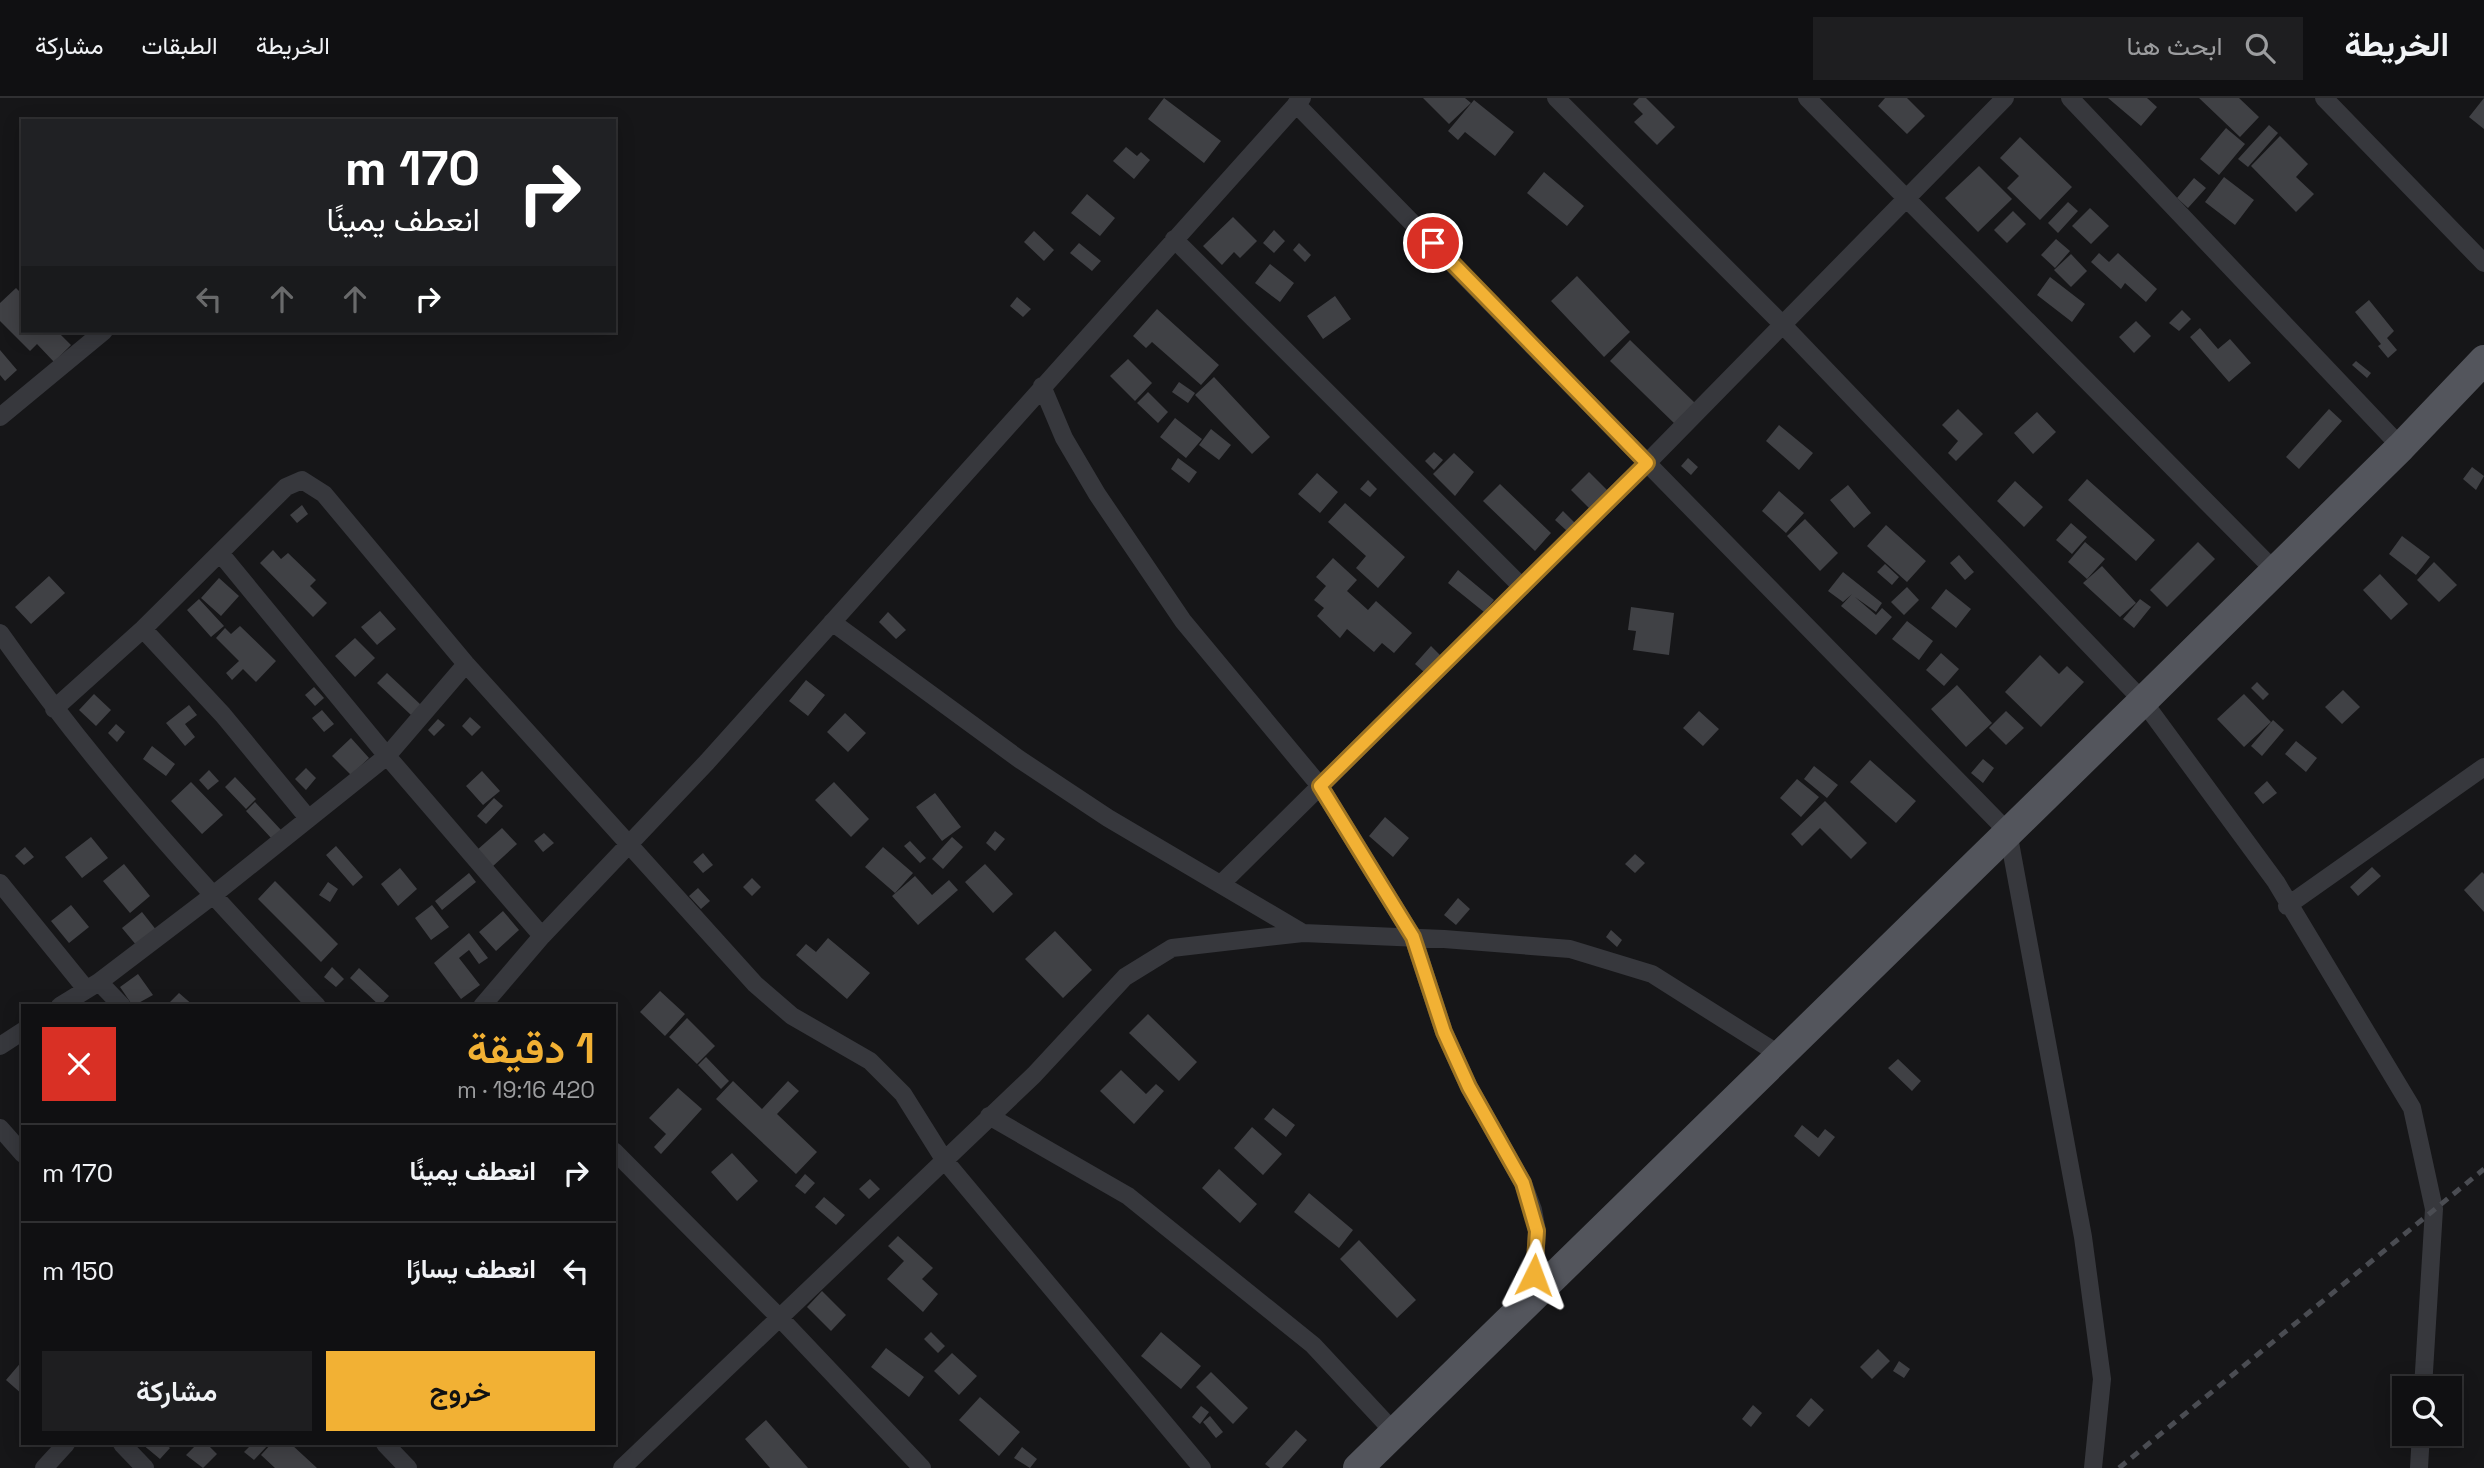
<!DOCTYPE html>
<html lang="ar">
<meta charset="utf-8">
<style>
:root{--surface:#101012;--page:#1e1e20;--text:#f1f3f6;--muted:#9c9d9f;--line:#303032;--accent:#f2b134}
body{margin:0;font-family:"Space Grotesk",Vazirmatn,sans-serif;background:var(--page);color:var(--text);direction:rtl;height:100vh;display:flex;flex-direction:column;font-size:26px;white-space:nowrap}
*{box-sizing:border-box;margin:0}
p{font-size:23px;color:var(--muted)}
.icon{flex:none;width:38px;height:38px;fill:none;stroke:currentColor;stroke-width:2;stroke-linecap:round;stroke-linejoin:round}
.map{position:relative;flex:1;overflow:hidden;direction:ltr}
.drawer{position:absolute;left:21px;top:906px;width:595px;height:441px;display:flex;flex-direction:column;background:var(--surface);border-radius:0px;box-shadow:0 4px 18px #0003,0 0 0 2px var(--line);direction:rtl}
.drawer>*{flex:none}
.top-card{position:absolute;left:21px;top:21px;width:595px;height:214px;border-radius:0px;box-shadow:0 4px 18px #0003,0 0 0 2px var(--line);direction:rtl;background:#202124;color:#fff;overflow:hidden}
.controls{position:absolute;left:2392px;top:1278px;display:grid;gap:14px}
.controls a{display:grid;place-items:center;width:70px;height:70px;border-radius:0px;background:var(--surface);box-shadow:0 4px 18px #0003,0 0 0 2px var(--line);font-size:35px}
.pin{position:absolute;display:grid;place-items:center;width:60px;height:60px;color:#fff;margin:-30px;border:4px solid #fff;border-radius:50%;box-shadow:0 2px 7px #0007}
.me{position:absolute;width:77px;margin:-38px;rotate:3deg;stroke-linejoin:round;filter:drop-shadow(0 0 5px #0008)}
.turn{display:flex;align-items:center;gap:24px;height:147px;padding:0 21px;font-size:32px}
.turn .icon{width:91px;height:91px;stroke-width:2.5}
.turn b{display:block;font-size:49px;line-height:60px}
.lanes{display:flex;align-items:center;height:66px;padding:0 21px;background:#0003;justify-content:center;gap:35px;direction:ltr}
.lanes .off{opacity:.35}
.round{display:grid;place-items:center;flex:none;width:74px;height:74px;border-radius:0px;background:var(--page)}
.overview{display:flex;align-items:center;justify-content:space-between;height:119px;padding:0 21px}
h1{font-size:42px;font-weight:600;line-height:52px;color:var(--accent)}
.button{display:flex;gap:14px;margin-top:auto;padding:14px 21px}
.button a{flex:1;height:80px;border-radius:0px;background:var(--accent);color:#111;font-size:28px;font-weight:600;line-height:80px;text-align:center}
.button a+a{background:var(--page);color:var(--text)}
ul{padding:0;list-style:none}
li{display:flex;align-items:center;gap:21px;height:98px;padding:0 21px;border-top:2px solid var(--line)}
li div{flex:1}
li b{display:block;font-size:26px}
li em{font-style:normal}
header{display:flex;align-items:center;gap:42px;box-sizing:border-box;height:98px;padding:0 35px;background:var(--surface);border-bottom:2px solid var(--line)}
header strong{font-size:33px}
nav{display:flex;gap:38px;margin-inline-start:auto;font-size:24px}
.search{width:490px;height:63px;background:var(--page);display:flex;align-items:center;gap:18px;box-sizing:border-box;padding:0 24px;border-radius:0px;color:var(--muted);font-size:26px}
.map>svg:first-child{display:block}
.building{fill:#404145}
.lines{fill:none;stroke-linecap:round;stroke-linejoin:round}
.minor{stroke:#37383d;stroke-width:18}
.primary{stroke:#53555c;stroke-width:30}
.rail{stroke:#4a4c52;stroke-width:5;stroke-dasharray:9 7;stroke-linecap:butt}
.route-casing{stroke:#9d7322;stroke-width:18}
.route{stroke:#f2b134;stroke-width:12}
</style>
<header>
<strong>الخريطة</strong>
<div class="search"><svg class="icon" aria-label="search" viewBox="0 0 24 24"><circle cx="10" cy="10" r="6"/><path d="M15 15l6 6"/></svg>ابحث هنا</div>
<nav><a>الخريطة</a><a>الطبقات</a><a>مشاركة</a></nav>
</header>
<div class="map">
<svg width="2484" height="1370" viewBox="0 0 2484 1370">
<rect width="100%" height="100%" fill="#161618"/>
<path class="building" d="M1164,0L1221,43L1204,65L1148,21Z
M1423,0H1465L1471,5L1449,26Z
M1639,0H1646L1675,29L1657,47L1634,24L1643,16L1633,6Z
M1885,0H1907L1925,18L1907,36L1878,8Z
M2108,0H2147L2157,9L2141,28Z
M2199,0H2239L2259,19L2240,39Z
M2484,0V31L2469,19Z
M1474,2L1514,34L1495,58L1465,34L1458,42L1448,33Z
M2269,27L2278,35L2248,69L2238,61Z
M2226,30L2245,46L2219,77L2200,61Z
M2280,38L2308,66L2296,79L2314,96L2296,114L2251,68Z
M2020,39L2072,89L2040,122L2007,90L2019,78L2000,60Z
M1126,49L1137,58L1141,54L1150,62L1134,81L1113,63Z
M1979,68L2012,101L1978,134L1945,100Z
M1544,74L1584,108L1567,128L1527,95Z
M2224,79L2254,102L2235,127L2205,104Z
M2194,80L2206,90L2188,110L2177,100Z
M1087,96L1115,120L1100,138L1071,115Z
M2068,104L2078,113L2058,135L2048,125Z
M2090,110L2109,128L2091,146L2072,128Z
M2013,113L2026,126L2007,145L1994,132Z
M1233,119L1257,143L1240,160L1234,154L1222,167L1203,148Z
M1274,132L1285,143L1274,155L1263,145Z
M1034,133L1054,152L1044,163L1024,144Z
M2056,141L2070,153L2055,170L2041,157Z
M1079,145L1101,163L1092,173L1070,155Z
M1299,145L1311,157L1305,164L1293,152Z
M2099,155L2109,164L2118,155L2157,191L2146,204L2125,185L2121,191L2091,164Z
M2071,156L2087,173L2071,189L2054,172Z
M1270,166L1294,185L1280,204L1255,185Z
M1577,178L1630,234L1604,259L1551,203Z
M2050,179L2085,206L2072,224L2037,197Z
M16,190L23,197V233H57L71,247L54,264L37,246L30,253L0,223V205Z
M1335,198L1351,221L1323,241L1307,218Z
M1017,199L1031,211L1023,219L1010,208Z
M2369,202L2394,233L2387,240L2397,252L2388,260L2378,248L2381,246L2355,214Z
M1157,211L1219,267L1201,287L1152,244L1146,250L1133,238Z
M2182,212L2191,221L2179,233L2169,225Z
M2136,223L2151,238L2134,255L2119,239Z
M2200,230L2218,251L2230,241L2251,265L2229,284L2190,239Z
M1630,242L1696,306L1676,327L1610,263Z
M0,252L17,272L5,283L0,277Z
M1128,261L1152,285L1135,303L1110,278Z
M2356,263L2371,275L2367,280L2352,267Z
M1214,279L1270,339L1252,356L1195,297Z
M1179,284L1195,295L1188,305L1172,294Z
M1148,294L1168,314L1158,325L1137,305Z
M1958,311L1983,336L1956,363L1948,355L1958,343L1942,327Z
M2329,311L2342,323L2299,371L2286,359Z
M2037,314L2056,334L2033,356L2014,335Z
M1175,320L1202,341L1186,360L1160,339Z
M1779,327L1813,355L1799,372L1766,343Z
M1211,331L1231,347L1219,362L1199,347Z
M1434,354L1443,362L1434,372L1425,363Z
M1454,355L1474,374L1455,398L1433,376Z
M1178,360L1197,374L1189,385L1171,371Z
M1688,360L1698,369L1691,377L1681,368Z
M2472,369L2484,378L2476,392L2463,381Z
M1589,374L1608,393L1590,411L1571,392Z
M1317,375L1338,394L1320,415L1298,396Z
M2087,381L2155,442L2136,463L2068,402Z
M1368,382L1377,391L1370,399L1360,391Z
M2015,383L2043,409L2024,429L1997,403Z
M1500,386L1551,435L1535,453L1483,403Z
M1848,387L1871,415L1854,430L1830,402Z
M1779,393L1804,415L1786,435L1762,413Z
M1345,405L1405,459L1378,490L1356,470L1366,458L1328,424Z
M302,407L308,416L297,425L290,417Z
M1563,413L1575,425L1567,433L1555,422Z
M1805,421L1838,455L1820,473L1787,438Z
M2071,425L2087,439L2072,456L2056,442Z
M1886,427L1926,463L1907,484L1867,448Z
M2402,438L2430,459L2416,477L2389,456Z
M2085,444L2105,461L2087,481L2068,464Z
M2198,444L2215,461L2167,509L2150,492Z
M273,452L281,461L288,455L316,482L310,488L327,505L313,519L260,465Z
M1959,457L1974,474L1965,482L1950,465Z
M1333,460L1357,482L1347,493L1368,512L1376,503L1412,535L1394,555L1382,545L1374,554L1347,531L1340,540L1317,518L1324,510L1314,502L1326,488L1316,479Z
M2434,464L2457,487L2439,504L2417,482Z
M1885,466L1899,479L1892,487L1877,474Z
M2102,468L2136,505L2120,519L2083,485Z
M1458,472L1494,502L1484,514L1448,485Z
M1843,474L1882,505L1876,514L1855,499L1876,517L1882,510L1892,519L1876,537L1841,508L1852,496L1843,504L1828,493Z
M2380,476L2408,506L2391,522L2363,492Z
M49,478L65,495L31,526L15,509Z
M219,480L239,498L221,518L201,500Z
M1907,489L1919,502L1904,517L1891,504Z
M1946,491L1971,511L1956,530L1931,510Z
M199,501L224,528L211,539L187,512Z
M2140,501L2151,509L2134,530L2123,521Z
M1631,509L1674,515L1669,557L1633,552L1636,533L1628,532Z
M380,513L396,531L377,547L361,529Z
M888,514L906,532L896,541L879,524Z
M1907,523L1933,543L1919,562L1892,541Z
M240,528L276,563L256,584L243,571L232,582L226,575L239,563L216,540L225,530L231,536Z
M355,540L375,560L355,579L335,558Z
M1431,548L1440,557L1424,574L1415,566Z
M1941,555L1959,571L1944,588L1926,572Z
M2040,557L2059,576L2067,568L2084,584L2041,629L2005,594Z
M387,575L421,607L411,617L377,585Z
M806,582L825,597L808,618L789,603Z
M2257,584L2269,596L2263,602L2251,590Z
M1957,587L1992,625L1966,649L1931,611Z
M314,589L324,600L315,608L305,597Z
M2343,592L2360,609L2342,626L2325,609Z
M94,596L111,612L96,628L79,612Z
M2244,596L2271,624L2244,649L2217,621Z
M189,607L197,617L185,626L195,639L185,648L166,625Z
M322,612L334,626L324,634L312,620Z
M1699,613L1719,631L1703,648L1683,630Z
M2006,613L2024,630L2006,647L1989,630Z
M845,615L866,635L848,654L827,634Z
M470,619L481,629L472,638L462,628Z
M438,621L445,627L434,638L428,632Z
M2273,622L2284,632L2262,658L2251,648Z
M116,626L125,634L117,644L108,635Z
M351,640L369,660L351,677L332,658Z
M2296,643L2317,660L2306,674L2285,656Z
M152,648L175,666L166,678L143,661Z
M1983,661L1994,670L1983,685L1971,675Z
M1870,662L1916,703L1896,725L1850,684Z
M1814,668L1838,687L1827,700L1804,681Z
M306,670L316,680L306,692L295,681Z
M209,672L219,683L208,692L199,682Z
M482,673L500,693L483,707L466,688Z
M235,679L256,701L246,711L225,689Z
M1797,681L1819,699L1801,719L1780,700Z
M2267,683L2277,695L2263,706L2254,695Z
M191,684L223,717L202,736L171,703Z
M834,684L869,721L851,739L815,702Z
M935,695L961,729L942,743L916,709Z
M494,700L503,708L486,726L477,718Z
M1825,703L1867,745L1851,761L1820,730L1802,748L1791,736Z
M255,704L281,732L272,741L246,713Z
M1385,719L1409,740L1393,759L1369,738Z
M502,730L517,746L492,769L477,752Z
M995,733L1005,741L995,753L986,745Z
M544,735L554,745L543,754L534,743Z
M91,739L108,760L82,780L65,759Z
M952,739L963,749L943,771L932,761Z
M910,743L926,760L920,765L904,748Z
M336,748L363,779L353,788L326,757Z
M25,749L34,759L24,767L15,758Z
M883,749L913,775L895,795L865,769Z
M703,755L713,767L703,775L693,764Z
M1635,756L1645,765L1635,775L1625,766Z
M124,766L150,798L130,815L103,783Z
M985,766L1013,796L993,815L965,784Z
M2372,769L2381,778L2358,798L2350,789Z
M400,770L417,791L398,808L381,786Z
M2482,774L2484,776V814L2464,792Z
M469,775L476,784L442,812L435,803Z
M915,778L932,797L949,782L958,792L918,827L892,798Z
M752,780L761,789L752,798L743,789Z
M275,783L338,846L321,864L258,801Z
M328,784L338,791L330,804L319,797Z
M698,790L710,803L701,811L689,798Z
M1458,800L1470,811L1456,827L1444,817Z
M71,807L89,829L69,845L51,823Z
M432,807L449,829L431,842L415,820Z
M503,813L519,832L496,853L479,834Z
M142,814L157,833L137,848L122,830Z
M1611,832L1622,842L1617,849L1606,839Z
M1055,833L1092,872L1063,900L1025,861Z
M469,835L488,860L479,866L469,852L459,860L480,887L461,901L434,865Z
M828,840L870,875L847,901L796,857L806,846L816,854Z
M332,869L344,881L336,889L324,879Z
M359,870L389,898L380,908L350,880Z
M138,876L153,897L133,908L120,889Z
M660,893L685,916L665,938L640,914Z
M179,895L194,908H166Z
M1148,916L1197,964L1179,983L1129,935Z
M687,920L715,948L697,966L669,939Z
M706,959L729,983L721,991L698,967Z
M1898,961L1921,983L1912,993L1888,970Z
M1121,972L1146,996L1156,986L1164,993L1134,1026L1100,993Z
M733,983L762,1011L788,983L799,993L777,1016L817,1054L796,1076L716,1001Z
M678,990L702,1011L661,1056L654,1049L666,1036L649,1020Z
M1273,1010L1295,1027L1286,1039L1264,1021Z
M1802,1027L1818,1040L1825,1031L1835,1039L1819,1059L1794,1038Z
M1252,1029L1282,1056L1263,1077L1234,1050Z
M732,1055L758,1083L737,1103L711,1074Z
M1219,1071L1257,1106L1240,1125L1202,1090Z
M805,1076L815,1085L805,1096L795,1088Z
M870,1081L880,1091L869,1101L859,1091Z
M1309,1095L1353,1132L1339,1150L1294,1114Z
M824,1099L845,1117L836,1127L815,1109Z
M898,1138L933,1170L922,1181L938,1196L923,1214L887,1181L904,1163L888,1148Z
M1359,1142L1416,1202L1397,1220L1340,1161Z
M822,1193L846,1217L831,1233L807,1209Z
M931,1234L945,1248L938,1255L924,1241Z
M1161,1234L1201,1268L1181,1291L1141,1258Z
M886,1250L924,1279L909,1299L871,1269Z
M1878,1251L1890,1263L1872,1281L1860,1269Z
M952,1255L977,1278L959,1297L934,1273Z
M23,1262V1297L6,1282Z
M1899,1263L1910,1271L1904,1280L1893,1273Z
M1211,1274L1248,1310L1233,1326L1196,1289Z
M980,1299L1020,1334L999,1358L959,1322Z
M1811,1300L1824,1312L1809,1329L1796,1318Z
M1753,1307L1762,1315L1751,1329L1742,1321Z
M1201,1308L1209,1314L1200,1326L1192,1319Z
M1210,1318L1223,1334L1216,1340L1203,1324Z
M766,1322L808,1370H770L745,1341Z
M1296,1332L1307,1342L1282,1370H1270L1265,1366Z
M142,1346H165L170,1350L160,1361Z
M197,1346H207L217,1356L203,1370L186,1357Z
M252,1346H269L254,1362L244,1354Z
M271,1346H291L317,1370H275L261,1357Z
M1022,1349L1037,1361L1030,1370L1014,1360Z"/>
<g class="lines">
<path class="minor" d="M1556,0L1783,227L2143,603L2276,784L2412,1010L2434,1111L2423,1290
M1807,0L2275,473
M2070,0L2401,349
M2324,0L2484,165
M1296,6L2008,734L2083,1139L2102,1281L2093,1370
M1174,141L1522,489
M1042,288L1064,340L1097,396L1183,523L1320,688L1413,839L1444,934L1469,989L1523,1085L1533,1112L1537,1133L1533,1199
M0,319L104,233
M220,455L387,658L542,838
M832,524L1019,661L1108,720L1303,835
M143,531L223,617L308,720
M0,535C94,669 204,790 317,908
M54,611L143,531L286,389L302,382L324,396L466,566L755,886L792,918L870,963L903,996L945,1063L1202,1370
M0,785L86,891
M1221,786L1647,365L2005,0
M2287,808L2484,669
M99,884L122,908
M60,908L99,884L212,798L387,658L466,566
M482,908L542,838L707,664L1302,0
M0,948L23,933
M989,1018L1128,1098L1313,1247L1395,1335
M0,1030L23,1056
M614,1053L778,1218L922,1370
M122,1346L145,1370
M385,1346L408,1370
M44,1370L66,1346
M622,1370L1034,977L1125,879L1172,850L1303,835L1444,841L1570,851L1652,876L1780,957
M2419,1370L2421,1335"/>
<path class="primary" d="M1358,1370L2143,603L2401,349L2484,262"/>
<path class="rail" d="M2119,1370L2484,1071"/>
</g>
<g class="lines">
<defs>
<path id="route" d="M1433,145L1647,365L1320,688L1413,839L1444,934L1469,989L1523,1085L1537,1133L1534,1177"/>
</defs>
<use href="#route" class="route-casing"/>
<use href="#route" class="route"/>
</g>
</svg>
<div class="controls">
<a><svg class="icon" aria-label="search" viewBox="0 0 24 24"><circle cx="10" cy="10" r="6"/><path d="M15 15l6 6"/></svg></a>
</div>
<div class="pin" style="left:1433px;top:145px;background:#d93025"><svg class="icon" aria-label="arrive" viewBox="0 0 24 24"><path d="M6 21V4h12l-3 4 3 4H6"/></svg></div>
<svg class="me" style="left:1534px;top:1177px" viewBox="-20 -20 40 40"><path d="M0-17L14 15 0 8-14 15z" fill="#f2b134" stroke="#fff" stroke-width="4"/></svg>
<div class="top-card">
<div class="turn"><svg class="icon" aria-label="right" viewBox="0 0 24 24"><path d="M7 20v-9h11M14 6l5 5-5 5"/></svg><div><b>170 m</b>انعطف يمينًا</div></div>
<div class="lanes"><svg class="icon off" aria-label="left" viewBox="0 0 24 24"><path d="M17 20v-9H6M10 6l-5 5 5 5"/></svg><svg class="icon off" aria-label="ahead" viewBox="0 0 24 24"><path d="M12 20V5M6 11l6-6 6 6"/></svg><svg class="icon off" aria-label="ahead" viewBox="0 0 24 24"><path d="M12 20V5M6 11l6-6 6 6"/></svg><svg class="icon" aria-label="right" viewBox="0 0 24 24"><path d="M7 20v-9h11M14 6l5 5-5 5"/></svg></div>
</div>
<section class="drawer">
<div class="overview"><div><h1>1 دقيقة</h1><p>420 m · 19:16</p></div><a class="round" style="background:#d93025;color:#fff"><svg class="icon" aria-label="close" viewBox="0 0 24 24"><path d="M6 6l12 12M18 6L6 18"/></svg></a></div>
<ul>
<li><svg class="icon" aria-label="right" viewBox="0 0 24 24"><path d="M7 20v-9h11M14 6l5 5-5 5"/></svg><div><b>انعطف يمينًا</b></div><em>170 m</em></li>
<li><svg class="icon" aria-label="left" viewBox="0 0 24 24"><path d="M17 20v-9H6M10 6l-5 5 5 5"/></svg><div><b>انعطف يسارًا</b></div><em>150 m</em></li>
</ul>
<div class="button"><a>خروج</a><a>مشاركة</a></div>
</section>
</div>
